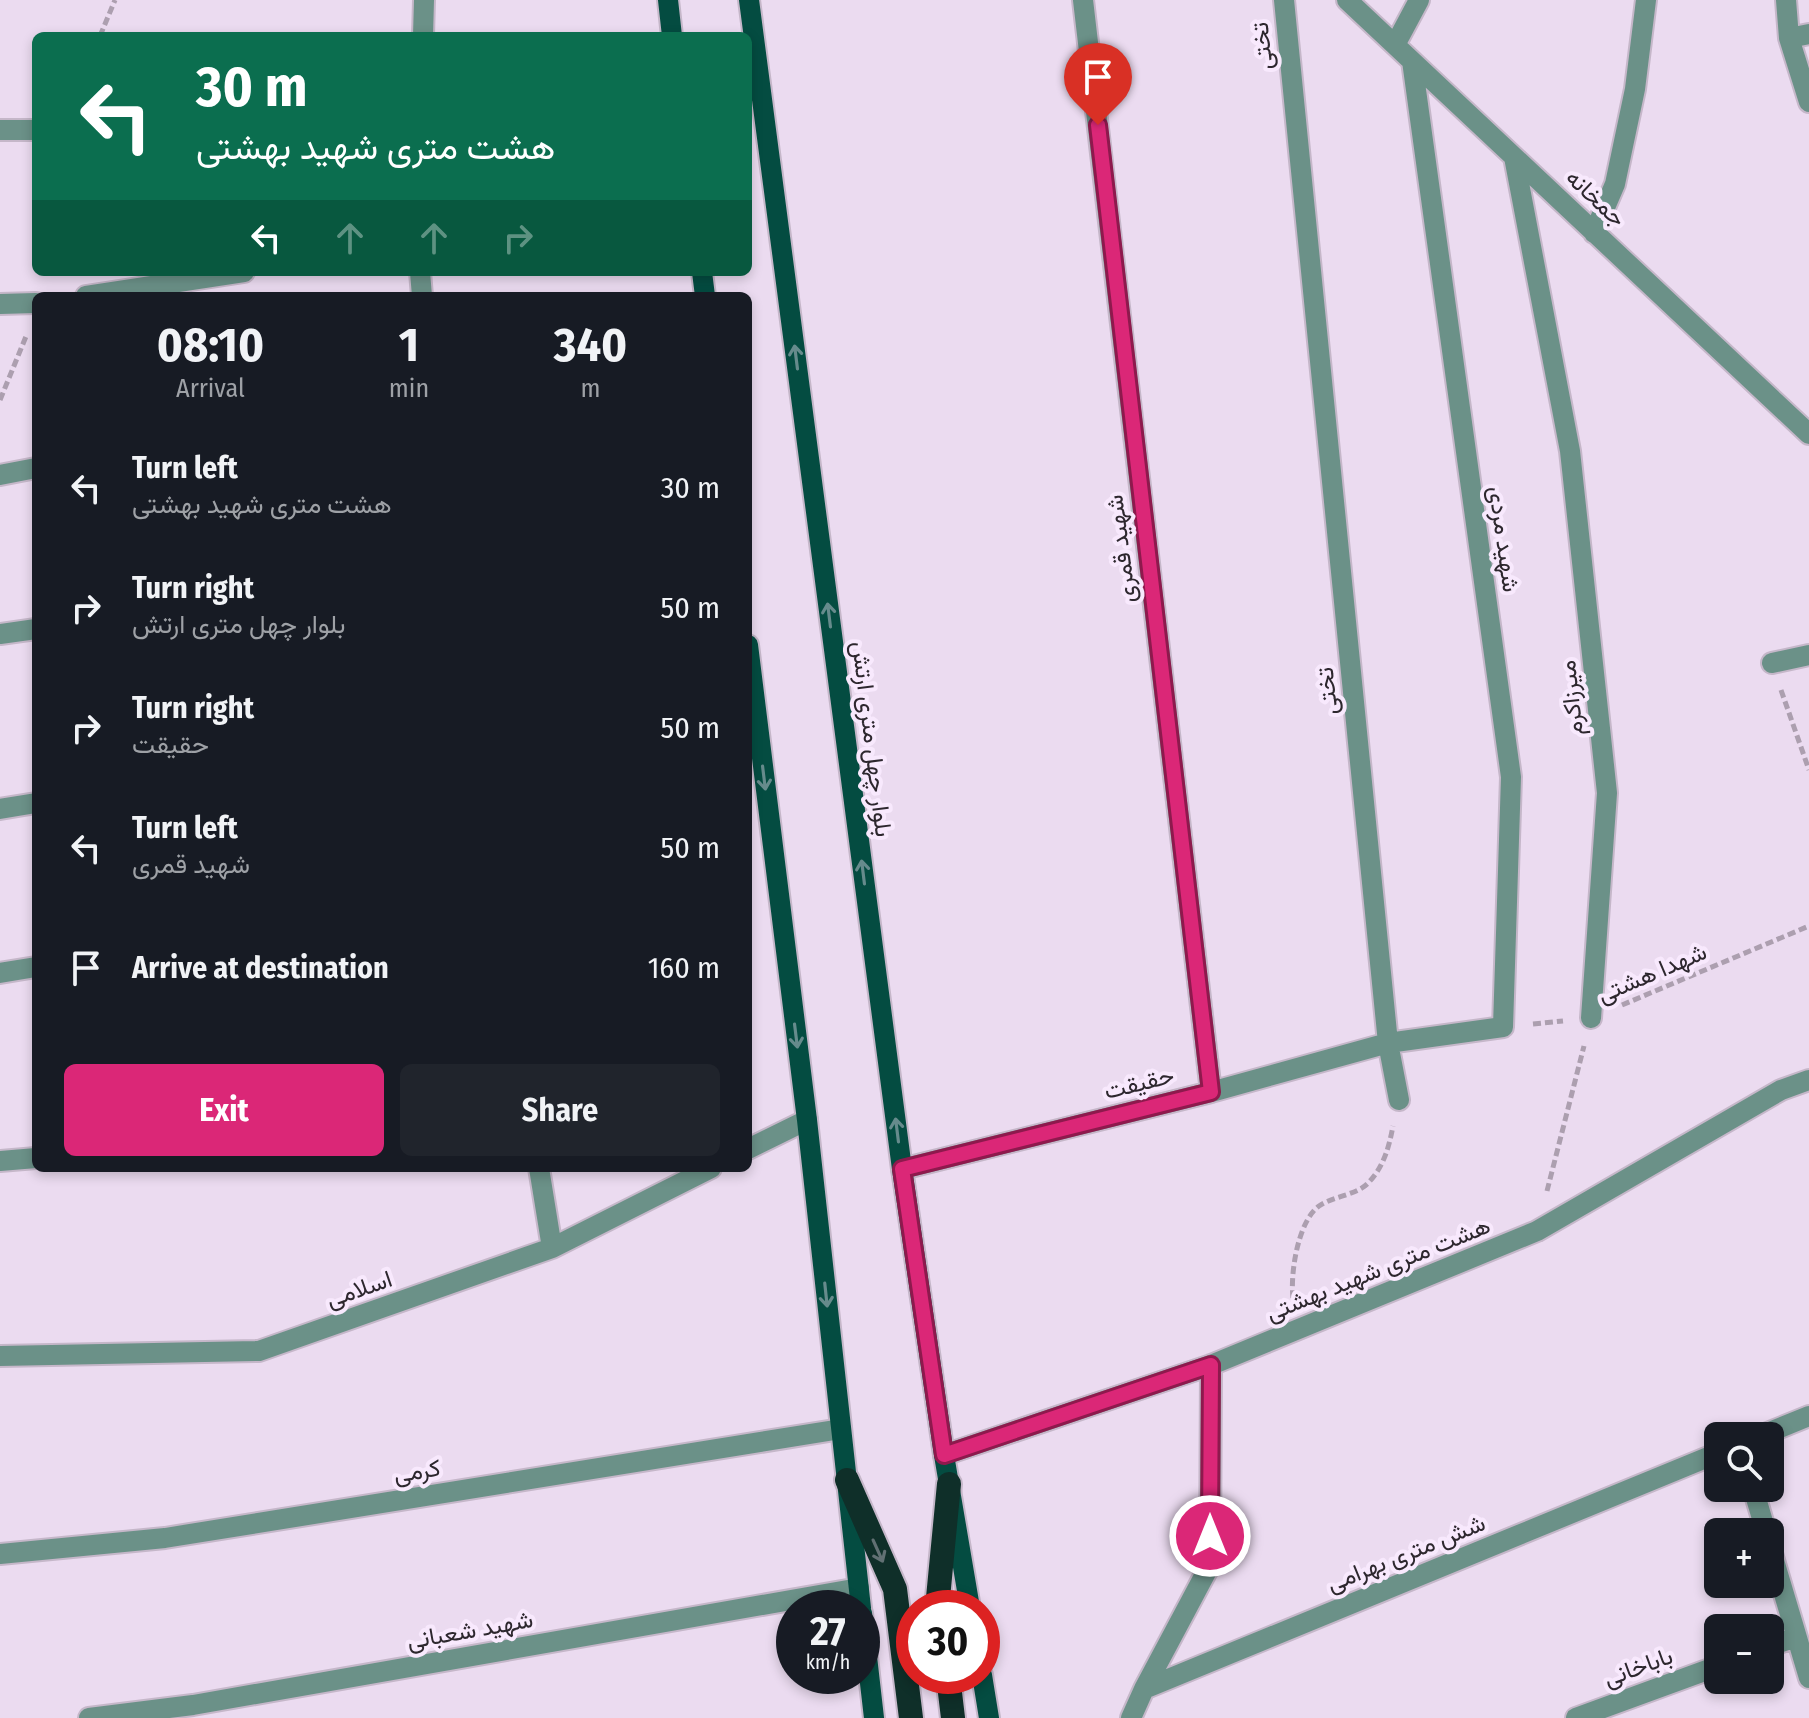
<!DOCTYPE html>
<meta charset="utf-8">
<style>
:root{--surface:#171b24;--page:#20242c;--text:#f1f3f6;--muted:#9ea1a6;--accent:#db2777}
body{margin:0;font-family:"Fira Sans Condensed",Vazirmatn,sans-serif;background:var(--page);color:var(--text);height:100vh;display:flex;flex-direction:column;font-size:30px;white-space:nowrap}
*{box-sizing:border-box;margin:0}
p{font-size:26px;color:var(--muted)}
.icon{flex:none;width:44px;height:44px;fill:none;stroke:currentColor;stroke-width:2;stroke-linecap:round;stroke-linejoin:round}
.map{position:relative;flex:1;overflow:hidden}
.drawer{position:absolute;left:32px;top:292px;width:720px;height:880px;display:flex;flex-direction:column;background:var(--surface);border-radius:12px;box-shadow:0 4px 12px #0003}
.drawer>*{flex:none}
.banner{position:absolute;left:32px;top:32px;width:720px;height:244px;border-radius:12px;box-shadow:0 4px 12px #0003;background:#0b6e4f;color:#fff;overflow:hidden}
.tools{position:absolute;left:1704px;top:1422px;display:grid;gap:16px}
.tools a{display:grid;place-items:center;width:80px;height:80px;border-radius:12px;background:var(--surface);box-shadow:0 4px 12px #0003;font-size:40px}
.speed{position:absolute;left:776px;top:1590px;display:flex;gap:16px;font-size:40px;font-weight:700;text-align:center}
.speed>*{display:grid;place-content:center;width:104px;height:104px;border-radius:50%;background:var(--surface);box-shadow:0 4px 12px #0003;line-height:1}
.speed small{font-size:20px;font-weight:400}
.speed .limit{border:12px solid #d22;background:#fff;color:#111}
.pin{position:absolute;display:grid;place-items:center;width:68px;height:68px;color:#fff;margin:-82px -34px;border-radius:50% 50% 50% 0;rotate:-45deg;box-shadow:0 0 8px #0007}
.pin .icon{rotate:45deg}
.me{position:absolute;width:88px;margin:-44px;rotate:0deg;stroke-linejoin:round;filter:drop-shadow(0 0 6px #0008)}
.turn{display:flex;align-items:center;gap:28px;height:168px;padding:0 32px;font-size:36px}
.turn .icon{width:104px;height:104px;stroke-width:2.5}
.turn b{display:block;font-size:56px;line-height:68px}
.lanes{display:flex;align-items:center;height:76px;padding:0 32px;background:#0003;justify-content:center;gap:40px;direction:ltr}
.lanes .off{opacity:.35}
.eta{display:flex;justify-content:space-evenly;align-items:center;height:136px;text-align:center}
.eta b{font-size:48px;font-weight:700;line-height:56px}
.primary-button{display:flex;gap:16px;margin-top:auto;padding:16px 32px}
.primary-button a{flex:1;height:92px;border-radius:12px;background:var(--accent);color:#fff;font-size:32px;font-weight:700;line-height:92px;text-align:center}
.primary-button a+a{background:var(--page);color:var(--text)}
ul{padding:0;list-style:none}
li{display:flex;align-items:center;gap:24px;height:120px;padding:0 32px}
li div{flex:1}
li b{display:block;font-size:30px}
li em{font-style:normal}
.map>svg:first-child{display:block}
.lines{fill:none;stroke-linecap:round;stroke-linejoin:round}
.minor-casing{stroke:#c5b7c9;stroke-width:24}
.major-casing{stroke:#c5b7c9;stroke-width:24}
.highway-casing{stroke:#c5b7c9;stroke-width:28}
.path{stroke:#ac9faf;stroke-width:5;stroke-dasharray:8 4;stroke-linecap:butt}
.minor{stroke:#6b9188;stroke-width:20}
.major{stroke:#044c41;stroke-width:20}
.highway{stroke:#0f2f29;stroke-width:24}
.oneway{stroke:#668b8c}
.oneway2{stroke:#617073}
.route-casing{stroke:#8e194d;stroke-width:20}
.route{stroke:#db2777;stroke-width:14}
.labels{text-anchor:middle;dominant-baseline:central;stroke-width:8;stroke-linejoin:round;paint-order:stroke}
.street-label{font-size:24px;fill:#2d272e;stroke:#f8e9fd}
</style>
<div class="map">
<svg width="1809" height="1718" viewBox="0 0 1809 1718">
<rect width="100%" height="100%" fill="#ebdbf0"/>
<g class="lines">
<defs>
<path id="minor" d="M1083,0L1211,1092
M1284,0L1388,1043L1399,1100
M1347,0L1809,434
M1786,0L1789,38L1809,102
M423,36L424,0
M1789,38L1809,34
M1395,45L1419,0
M0,130H36
M1514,157L1570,451L1607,793L1591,1018
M1594,233L1615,184L1635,89L1646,0
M420,272L422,296
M86,296L244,272
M0,304L36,303
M0,475L36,468
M0,634L36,629
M1772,663L1809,655
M0,809L36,803
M0,973L36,967
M748,1149L807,1120
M0,1161L36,1158
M539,1168L552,1248
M902,1169L1211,1092L1388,1043L1503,1027L1511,777L1412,61
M0,1356L259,1351L552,1248L711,1168
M1760,1436L1809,1416
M944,1455L1211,1365L1537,1231L1781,1090L1809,1080
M1753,1488L1766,1532
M1770,1547L1809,1678
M0,1554L165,1538L841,1429
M1770,1646L1796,1637
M1144,1689L1210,1565L1211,1365
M89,1718L193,1705L859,1588
M1131,1718L1144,1689L1718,1453
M1576,1718L1718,1666"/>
<path id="major" d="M668,0L672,36
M749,0L902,1169L944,1455L970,1608
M702,272L705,296
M748,645L807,1120L861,1608
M862,1613L874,1718
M982,1675L989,1718"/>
<path id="highway" d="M847,1480L895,1589L911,1718
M939,1608L938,1598L949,1484
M948,1676L953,1718"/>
</defs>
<use href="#minor" class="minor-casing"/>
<use href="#major" class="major-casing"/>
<use href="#highway" class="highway-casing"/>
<path class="path" d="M100,36L115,0
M0,400L27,334
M1781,690L1809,770
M1622,1005L1809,926
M1533,1024L1563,1021
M1547,1191L1584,1046
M1293,1298C1290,1274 1298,1221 1319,1206C1333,1196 1358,1195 1369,1182C1384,1166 1389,1147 1393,1126"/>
<use href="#minor" class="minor"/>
<use href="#major" class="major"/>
<use href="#highway" class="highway"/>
</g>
<defs><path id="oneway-shaft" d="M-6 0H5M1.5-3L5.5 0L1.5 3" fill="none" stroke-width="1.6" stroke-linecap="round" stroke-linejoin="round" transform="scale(2)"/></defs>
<g class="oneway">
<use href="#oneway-shaft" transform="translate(796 357) rotate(-97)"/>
<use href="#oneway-shaft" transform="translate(829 615) rotate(-97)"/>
<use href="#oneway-shaft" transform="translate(764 778) rotate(83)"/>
<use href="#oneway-shaft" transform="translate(863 872) rotate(-97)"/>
<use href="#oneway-shaft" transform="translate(796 1036) rotate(83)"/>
<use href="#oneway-shaft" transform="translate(897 1130) rotate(-97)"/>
<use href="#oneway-shaft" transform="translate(826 1295) rotate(84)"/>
</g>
<use class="oneway2" href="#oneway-shaft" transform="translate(878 1551) rotate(66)"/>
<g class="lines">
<defs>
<path id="route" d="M1098,125L1211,1092L902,1169L944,1455L1211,1365L1210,1536"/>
</defs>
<use href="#route" class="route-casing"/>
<use href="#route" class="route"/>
</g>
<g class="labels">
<g class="street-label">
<text transform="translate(1262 46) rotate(-96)">تختی</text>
<text transform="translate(1596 198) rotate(43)">جمخانه</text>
<text transform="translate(1504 539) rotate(82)">شهید مردی</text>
<text transform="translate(1121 549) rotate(-97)">شهید قمری</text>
<text transform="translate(1327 691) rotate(-96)">تختی</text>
<text transform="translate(1571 698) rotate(-96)">میرزاکرم</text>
<text transform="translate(872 739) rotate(83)">بلوار چهل متری ارتش</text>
<text transform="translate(1652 973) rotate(-23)">شهدا هشتی</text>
<text transform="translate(1139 1083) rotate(-14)">حقیقت</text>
<text transform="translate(1378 1269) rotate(-22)">هشت متری شهید بهشتی</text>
<text transform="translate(359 1289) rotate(-19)">اسلامی</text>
<text transform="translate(417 1471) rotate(-9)">کرمی</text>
<text transform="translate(1406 1553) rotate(-22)">شش متری بهرامی</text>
<text transform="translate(470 1630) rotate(-10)">شهید شعبانی</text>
<text transform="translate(1638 1667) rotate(-20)">باباخانی</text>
</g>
</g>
</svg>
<div class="tools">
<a><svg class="icon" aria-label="search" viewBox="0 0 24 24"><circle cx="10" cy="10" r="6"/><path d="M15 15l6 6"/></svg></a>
<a>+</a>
<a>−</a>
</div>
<div class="speed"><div>27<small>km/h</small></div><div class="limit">30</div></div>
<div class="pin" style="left:1098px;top:125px;background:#d93025"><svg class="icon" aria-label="arrive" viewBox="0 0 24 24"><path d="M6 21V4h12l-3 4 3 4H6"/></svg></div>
<svg class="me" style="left:1210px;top:1536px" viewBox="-20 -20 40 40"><circle r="17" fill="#db2777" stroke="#fff" stroke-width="3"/><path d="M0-11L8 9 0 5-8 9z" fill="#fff"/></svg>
<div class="banner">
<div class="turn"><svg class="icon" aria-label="left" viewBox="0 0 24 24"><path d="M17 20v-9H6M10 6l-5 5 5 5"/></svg><div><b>30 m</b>هشت متری شهید بهشتی</div></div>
<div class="lanes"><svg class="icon" aria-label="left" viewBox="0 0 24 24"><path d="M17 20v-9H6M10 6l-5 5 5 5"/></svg><svg class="icon off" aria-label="ahead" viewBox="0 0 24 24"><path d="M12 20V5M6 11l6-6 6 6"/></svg><svg class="icon off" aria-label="ahead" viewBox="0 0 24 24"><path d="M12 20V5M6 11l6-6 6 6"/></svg><svg class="icon off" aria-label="right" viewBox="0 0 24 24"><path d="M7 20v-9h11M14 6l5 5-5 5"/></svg></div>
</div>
<section class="drawer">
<div class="eta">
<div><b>08:10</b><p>Arrival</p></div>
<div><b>1</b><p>min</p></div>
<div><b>340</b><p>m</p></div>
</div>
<ul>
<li><svg class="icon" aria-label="left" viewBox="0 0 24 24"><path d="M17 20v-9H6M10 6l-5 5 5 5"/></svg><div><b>Turn left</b><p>هشت متری شهید بهشتی</p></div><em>30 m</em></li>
<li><svg class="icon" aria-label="right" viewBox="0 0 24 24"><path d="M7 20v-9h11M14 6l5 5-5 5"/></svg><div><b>Turn right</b><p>بلوار چهل متری ارتش</p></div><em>50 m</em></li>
<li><svg class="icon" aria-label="right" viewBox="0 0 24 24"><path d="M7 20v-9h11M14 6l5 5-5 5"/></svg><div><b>Turn right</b><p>حقیقت</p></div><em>50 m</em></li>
<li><svg class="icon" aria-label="left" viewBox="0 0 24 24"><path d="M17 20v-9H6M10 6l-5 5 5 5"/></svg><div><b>Turn left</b><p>شهید قمری</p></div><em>50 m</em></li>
<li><svg class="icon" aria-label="arrive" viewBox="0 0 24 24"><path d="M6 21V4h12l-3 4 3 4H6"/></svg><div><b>Arrive at destination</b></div><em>160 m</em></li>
</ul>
<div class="primary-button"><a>Exit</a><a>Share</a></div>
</section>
</div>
